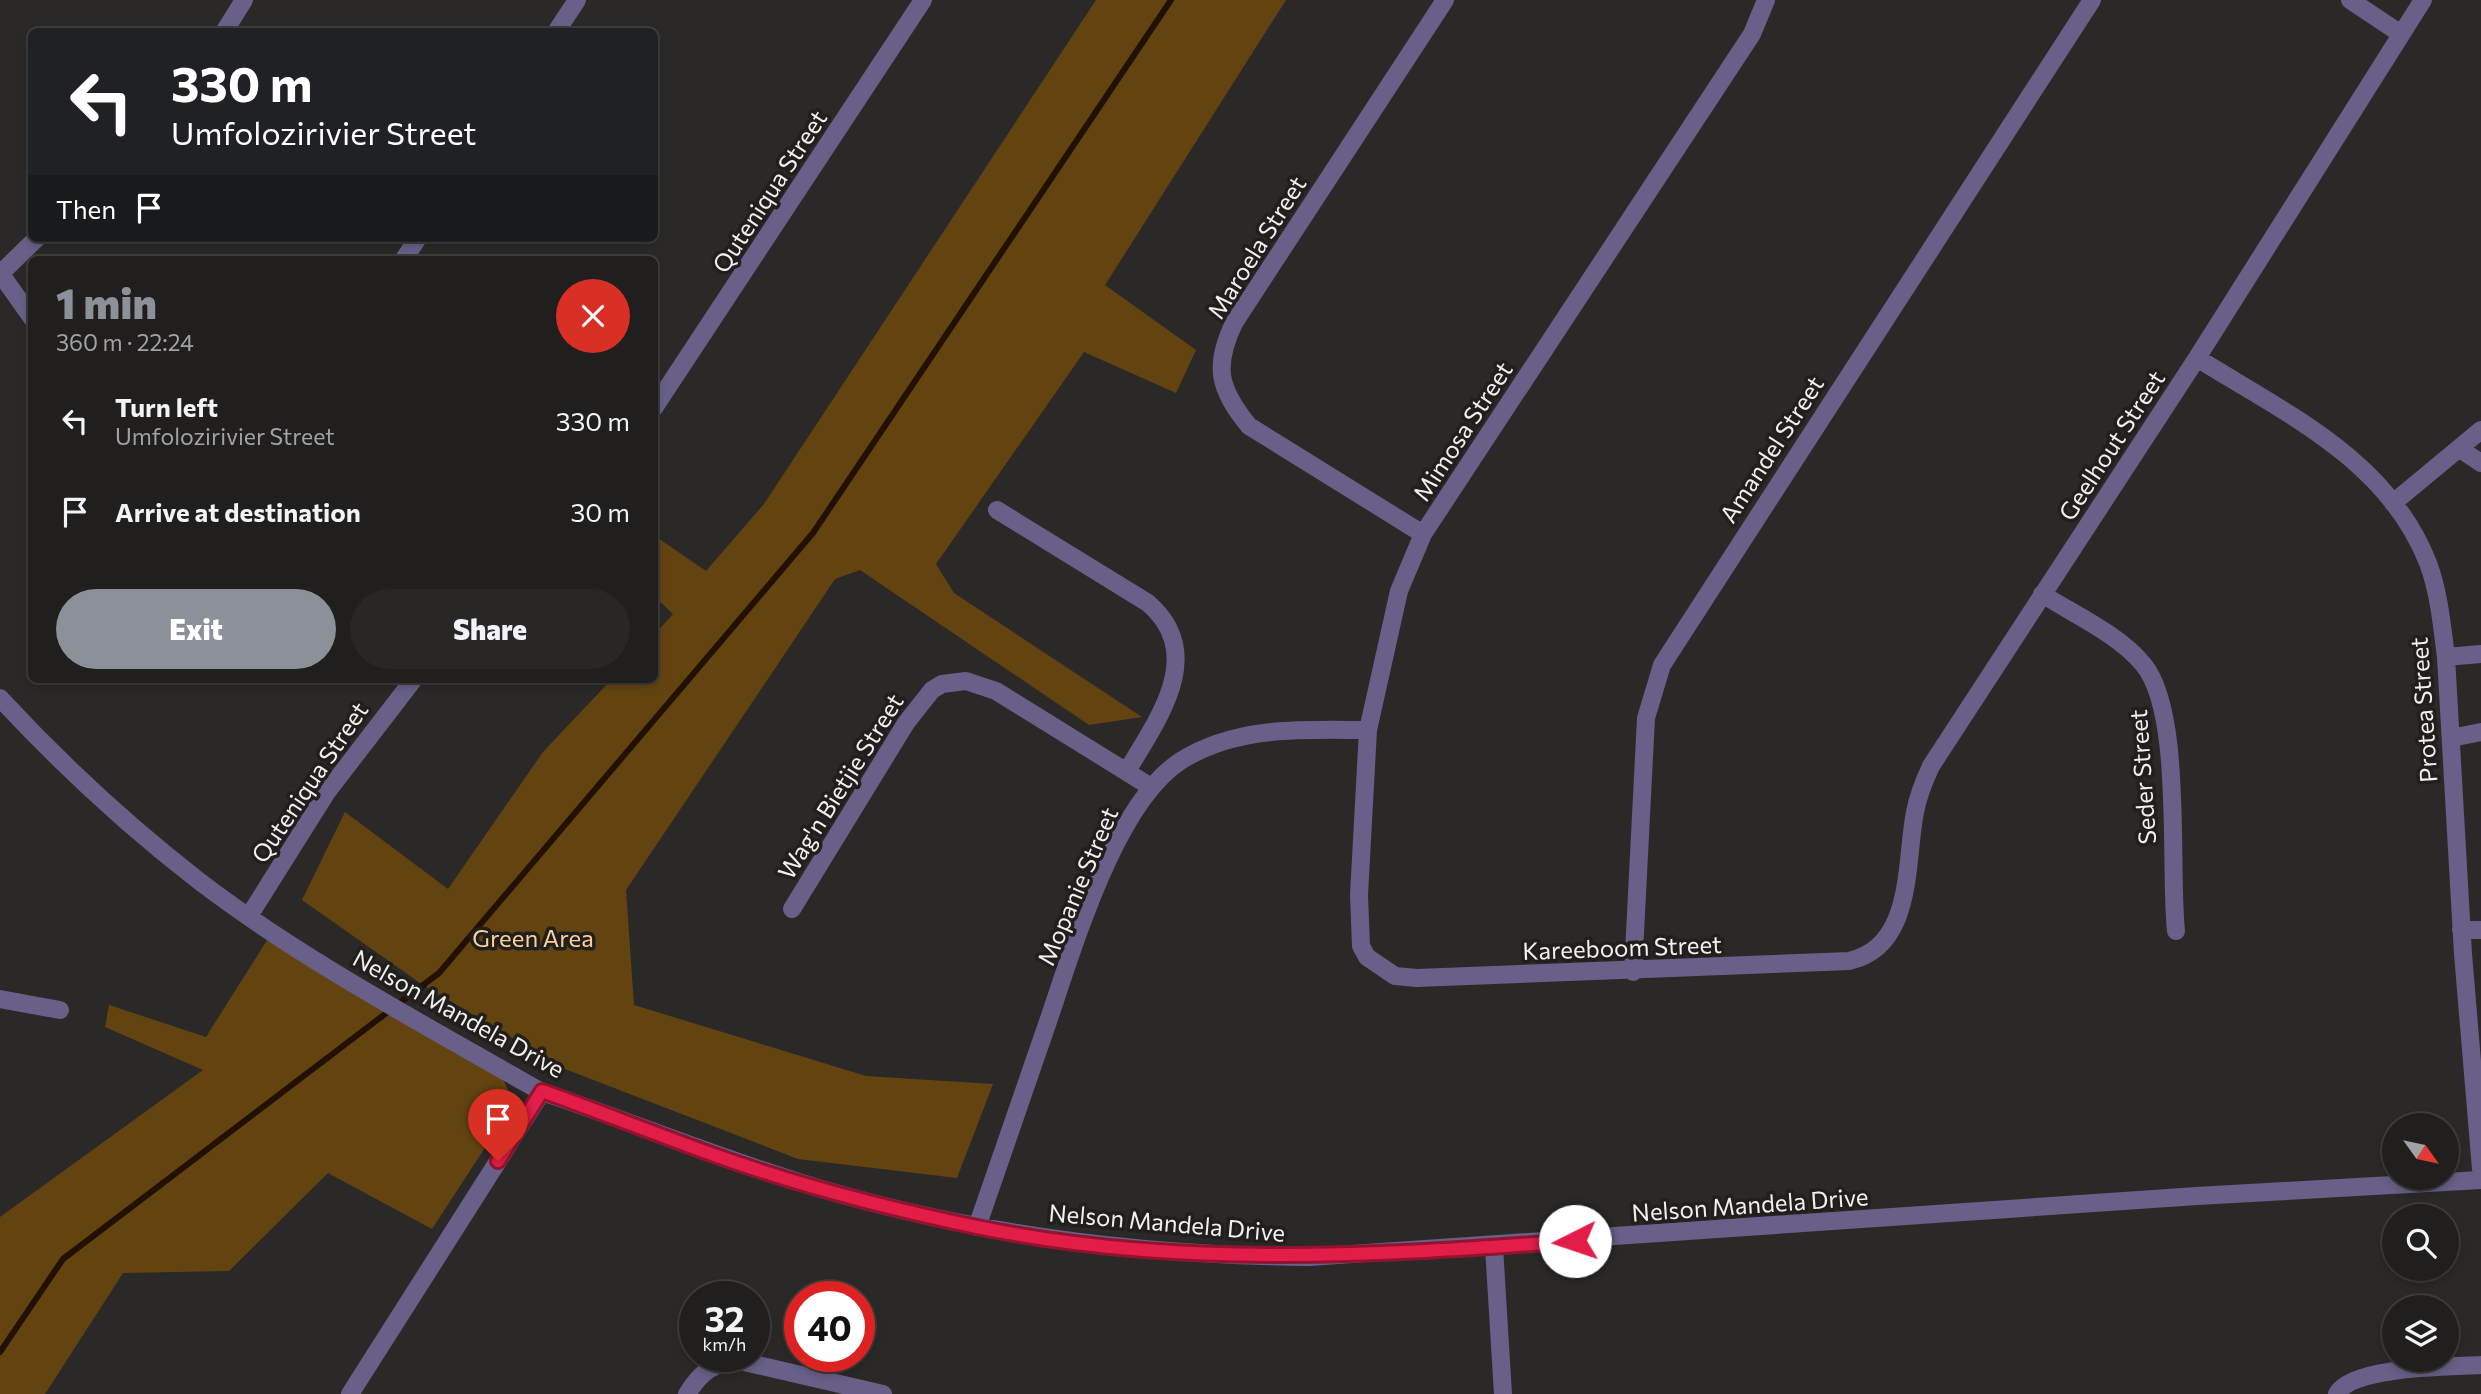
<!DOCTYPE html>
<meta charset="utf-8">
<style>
:root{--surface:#201f1d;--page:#282726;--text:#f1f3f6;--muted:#a2a2a4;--line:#3d3d3b;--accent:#8c9099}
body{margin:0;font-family:Commissioner,sans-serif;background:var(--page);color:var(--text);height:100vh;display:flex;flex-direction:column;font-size:26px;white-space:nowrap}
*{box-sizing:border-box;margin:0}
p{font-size:23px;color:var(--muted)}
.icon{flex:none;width:38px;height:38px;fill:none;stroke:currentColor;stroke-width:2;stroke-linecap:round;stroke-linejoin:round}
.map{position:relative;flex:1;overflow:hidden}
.side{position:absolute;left:28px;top:256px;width:630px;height:427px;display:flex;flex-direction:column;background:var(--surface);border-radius:10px;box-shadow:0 4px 10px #0003,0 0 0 2px var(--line)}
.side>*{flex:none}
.guide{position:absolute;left:28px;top:28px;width:630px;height:214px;border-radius:10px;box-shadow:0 4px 10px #0003,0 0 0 2px var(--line);background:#202124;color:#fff;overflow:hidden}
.needle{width:46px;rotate:123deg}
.tools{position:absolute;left:2382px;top:1113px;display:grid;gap:14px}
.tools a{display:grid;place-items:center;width:77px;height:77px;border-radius:50%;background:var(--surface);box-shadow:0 4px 10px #0003,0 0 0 2px var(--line);font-size:35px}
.speed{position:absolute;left:679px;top:1281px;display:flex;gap:14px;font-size:35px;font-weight:700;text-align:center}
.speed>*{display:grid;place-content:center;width:91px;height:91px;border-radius:50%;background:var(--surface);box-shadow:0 4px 10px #0003,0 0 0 2px var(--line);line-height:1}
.speed small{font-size:18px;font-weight:400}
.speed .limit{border:10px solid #d22;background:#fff;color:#111}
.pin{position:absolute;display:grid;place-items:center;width:60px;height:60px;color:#fff;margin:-72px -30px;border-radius:50% 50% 50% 0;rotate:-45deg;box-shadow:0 0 7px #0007}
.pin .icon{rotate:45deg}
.me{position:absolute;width:77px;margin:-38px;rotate:266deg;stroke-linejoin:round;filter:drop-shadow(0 0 5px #0008)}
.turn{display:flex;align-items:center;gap:24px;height:147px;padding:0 28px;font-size:32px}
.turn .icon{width:91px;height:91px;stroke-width:2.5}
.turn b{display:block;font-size:49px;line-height:60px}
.then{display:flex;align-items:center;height:66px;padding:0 28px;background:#0003;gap:14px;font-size:26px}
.round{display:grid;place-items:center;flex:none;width:74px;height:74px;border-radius:37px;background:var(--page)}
.overview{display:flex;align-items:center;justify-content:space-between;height:119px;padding:0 28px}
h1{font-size:42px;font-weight:800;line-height:52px;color:var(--accent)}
.action{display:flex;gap:14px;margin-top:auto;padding:14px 28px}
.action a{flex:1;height:80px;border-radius:42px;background:var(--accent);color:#fff;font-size:28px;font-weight:800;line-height:80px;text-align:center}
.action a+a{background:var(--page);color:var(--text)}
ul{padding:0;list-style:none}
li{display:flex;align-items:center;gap:21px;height:91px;padding:0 28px}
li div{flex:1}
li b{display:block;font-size:26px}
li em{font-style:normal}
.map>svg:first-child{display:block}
.green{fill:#634411}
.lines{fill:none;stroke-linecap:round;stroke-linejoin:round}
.stream{stroke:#210;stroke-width:6}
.minor{stroke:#686088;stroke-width:18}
.route-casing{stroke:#92132f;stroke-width:18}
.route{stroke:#e11d48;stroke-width:12}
.labels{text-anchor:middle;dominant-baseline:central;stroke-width:7;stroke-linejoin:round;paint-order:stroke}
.street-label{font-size:24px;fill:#f1f0ef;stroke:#211f1d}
.park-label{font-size:24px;fill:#fcd196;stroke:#211f1d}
</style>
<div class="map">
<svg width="2481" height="1394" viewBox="0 0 2481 1394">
<rect width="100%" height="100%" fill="#2b2927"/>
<path class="green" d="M1096,0H1286L1105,285L1196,350L1176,393L1084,352L936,564L954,593L1142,717L1089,725L860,570L835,579L626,890L634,1005L866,1076L993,1084L957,1178L798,1159L565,1069L423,985L302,900L345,812L448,889L543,752L612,679H654L655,634L673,614L655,597V536L706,571L764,504Z
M271,934L503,1079L514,1103L432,1229L328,1173L229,1271L123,1273L45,1394H0V1217L203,1070L105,1027L109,1005L206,1037Z"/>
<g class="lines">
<path class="stream" d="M0,1352L63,1259L439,973L813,533L1171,0"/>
<path class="minor" d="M1766,0L1752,34L1423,534L1399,591L1368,730L1359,895L1361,946L1367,957L1395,976L1417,978L1849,961C1914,947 1905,863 1915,812C1918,796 1924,781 1931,766L2197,358L2423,0
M2350,0L2401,34
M224,32L244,0
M556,32L577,0
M404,259L418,238
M0,273L32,318
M0,274L37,238
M2197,358C2285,413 2388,460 2428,563C2439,592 2442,626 2446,657L2463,954L2481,1169
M654,408L923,0
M2460,449L2481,463
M2393,503L2481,430
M997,510L1148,603C1207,654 1158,719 1127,771
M1423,534L1249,426C1219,389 1213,367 1234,323L1445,0
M2042,594C2075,615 2118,634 2143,664C2183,711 2169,866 2176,931
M2446,657L2481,654
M0,698C61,764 128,826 199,881C300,958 414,1019 524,1082L542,1092C629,1121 714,1156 802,1183C966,1234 1137,1255 1309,1257L2197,1196L2481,1180
M2451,738L2481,732
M792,909L906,723L932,690L942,684L966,681L996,691L1151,787
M249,916L327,792L414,679
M2461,930H2481
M1633,972L1646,718L1662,665L2092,0
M0,999L60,1010
M977,1227C999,1164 1021,1100 1043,1036C1070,960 1112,804 1182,760C1239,725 1304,730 1368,730
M1494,1247L1503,1394
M350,1394L542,1092
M687,1394C701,1372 713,1362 740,1361L883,1394
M2337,1394C2351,1366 2451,1367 2481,1365"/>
</g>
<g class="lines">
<defs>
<path id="route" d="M498,1161L542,1091C601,1112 658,1135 717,1156C801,1186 890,1209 977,1227C1175,1268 1375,1256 1575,1241"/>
</defs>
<use href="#route" class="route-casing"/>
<use href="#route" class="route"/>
</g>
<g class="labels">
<g class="street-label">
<text transform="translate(769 191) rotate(-57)">Quteniqua Street</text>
<text transform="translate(1256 247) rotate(-58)">Maroela Street</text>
<text transform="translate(1462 431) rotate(-57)">Mimosa Street</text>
<text transform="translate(2111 445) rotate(-57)">Geelhout Street</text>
<text transform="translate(1771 449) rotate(-57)">Amandel Street</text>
<text transform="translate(2423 710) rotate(-94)">Protea Street</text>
<text transform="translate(2142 777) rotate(-94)">Seder Street</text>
<text transform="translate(309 782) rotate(-56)">Quteniqua Street</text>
<text transform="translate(840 786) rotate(-58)">Wag'n Bietjie Street</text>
<text transform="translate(1077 886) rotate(-67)">Mopanie Street</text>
<text transform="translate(1622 947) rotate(-2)">Kareeboom Street</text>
<text transform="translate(459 1013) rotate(29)">Nelson Mandela Drive</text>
<text transform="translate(1750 1204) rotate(-4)">Nelson Mandela Drive</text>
<text transform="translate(1167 1222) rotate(5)">Nelson Mandela Drive</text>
</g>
<g class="park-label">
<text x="533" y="937">Green Area</text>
</g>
</g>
</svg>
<div class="tools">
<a><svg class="needle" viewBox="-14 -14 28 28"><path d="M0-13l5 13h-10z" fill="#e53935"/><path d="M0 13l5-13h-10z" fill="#a2a2a4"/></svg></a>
<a><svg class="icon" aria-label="search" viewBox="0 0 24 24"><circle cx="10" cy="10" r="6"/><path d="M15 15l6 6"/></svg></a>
<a><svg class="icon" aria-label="layers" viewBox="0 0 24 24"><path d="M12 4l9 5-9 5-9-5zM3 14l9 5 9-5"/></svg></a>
</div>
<div class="speed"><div>32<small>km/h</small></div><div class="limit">40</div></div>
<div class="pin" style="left:498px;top:1161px;background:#d93025"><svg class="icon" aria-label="arrive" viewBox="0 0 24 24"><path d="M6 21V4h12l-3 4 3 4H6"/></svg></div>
<svg class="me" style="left:1575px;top:1241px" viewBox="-20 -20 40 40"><circle r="19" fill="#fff"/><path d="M0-13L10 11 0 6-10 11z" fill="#e11d48"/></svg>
<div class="guide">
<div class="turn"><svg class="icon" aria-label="left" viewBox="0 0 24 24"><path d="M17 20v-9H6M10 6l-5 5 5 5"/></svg><div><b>330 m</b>Umfolozirivier Street</div></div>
<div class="then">Then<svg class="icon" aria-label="arrive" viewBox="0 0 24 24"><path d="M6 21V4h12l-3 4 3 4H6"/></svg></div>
</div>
<section class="side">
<div class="overview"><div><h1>1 min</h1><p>360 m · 22:24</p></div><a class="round" style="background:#d93025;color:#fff"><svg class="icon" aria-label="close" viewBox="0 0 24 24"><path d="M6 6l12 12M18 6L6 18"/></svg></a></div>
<ul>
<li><svg class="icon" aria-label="left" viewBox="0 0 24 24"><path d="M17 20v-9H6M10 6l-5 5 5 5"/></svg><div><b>Turn left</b><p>Umfolozirivier Street</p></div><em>330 m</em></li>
<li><svg class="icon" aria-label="arrive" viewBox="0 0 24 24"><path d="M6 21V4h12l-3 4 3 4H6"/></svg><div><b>Arrive at destination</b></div><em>30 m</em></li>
</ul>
<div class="action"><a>Exit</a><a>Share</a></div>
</section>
</div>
